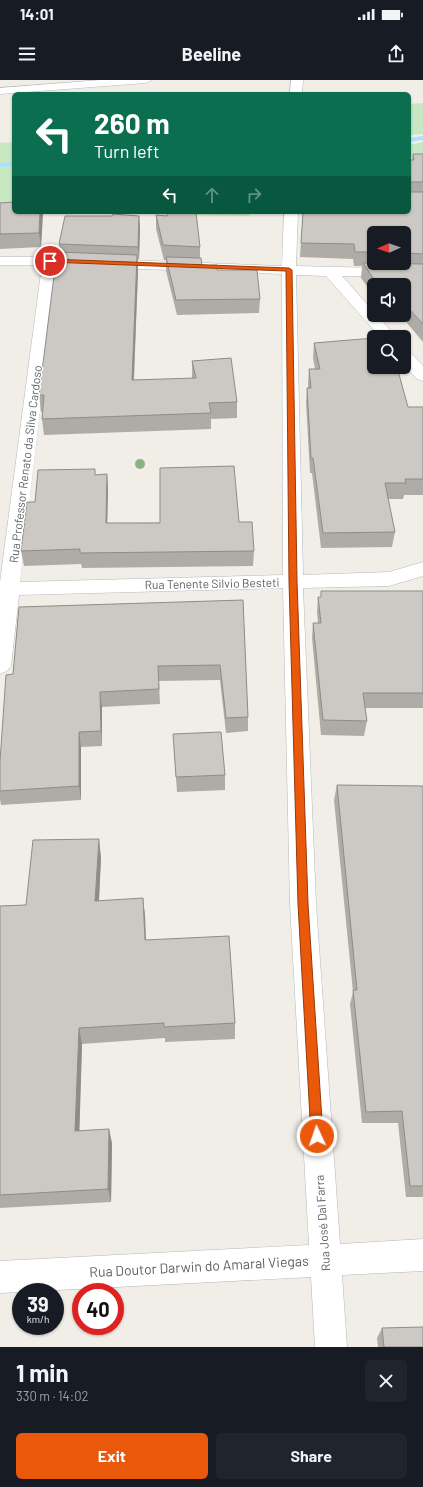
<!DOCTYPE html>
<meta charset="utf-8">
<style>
:root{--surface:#171b24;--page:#20242c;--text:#f1f3f6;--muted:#9ea1a6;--accent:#ea580c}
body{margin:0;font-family:Barlow,sans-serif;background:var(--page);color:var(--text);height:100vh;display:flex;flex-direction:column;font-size:15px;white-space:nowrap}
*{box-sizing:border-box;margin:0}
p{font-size:13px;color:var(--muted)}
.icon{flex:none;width:22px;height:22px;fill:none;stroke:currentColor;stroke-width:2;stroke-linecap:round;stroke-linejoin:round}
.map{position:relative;height:1267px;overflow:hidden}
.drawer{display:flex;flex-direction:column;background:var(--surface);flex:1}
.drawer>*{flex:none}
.guide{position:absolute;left:12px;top:12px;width:399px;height:122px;border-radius:6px;box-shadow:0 1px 3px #0004;background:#0b6e4f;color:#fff;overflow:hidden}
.needle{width:26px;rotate:268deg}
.fabs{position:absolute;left:367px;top:146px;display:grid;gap:8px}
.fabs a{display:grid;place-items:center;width:44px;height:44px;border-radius:6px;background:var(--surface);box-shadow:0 1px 3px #0004;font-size:20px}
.speed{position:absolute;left:12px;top:1203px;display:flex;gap:8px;font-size:20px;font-weight:700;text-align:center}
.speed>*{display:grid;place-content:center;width:52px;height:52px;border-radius:50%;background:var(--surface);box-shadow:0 1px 3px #0004;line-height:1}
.speed small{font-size:10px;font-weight:400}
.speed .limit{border:6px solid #d22;background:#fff;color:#111}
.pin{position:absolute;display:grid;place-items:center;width:34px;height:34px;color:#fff;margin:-17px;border:2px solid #fff;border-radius:50%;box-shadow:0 1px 4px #0007}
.me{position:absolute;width:44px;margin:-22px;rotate:357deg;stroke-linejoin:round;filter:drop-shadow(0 0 3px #0008)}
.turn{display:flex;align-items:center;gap:14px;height:84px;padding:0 16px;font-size:18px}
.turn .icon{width:52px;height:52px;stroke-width:2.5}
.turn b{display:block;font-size:28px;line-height:34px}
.lanes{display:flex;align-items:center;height:38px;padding:0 16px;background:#0003;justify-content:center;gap:20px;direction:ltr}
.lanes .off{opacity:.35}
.round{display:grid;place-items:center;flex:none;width:42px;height:42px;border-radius:6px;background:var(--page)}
.overview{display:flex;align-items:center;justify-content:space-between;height:68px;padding:0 16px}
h1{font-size:24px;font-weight:700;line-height:30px}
.action{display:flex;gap:8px;margin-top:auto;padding:8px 16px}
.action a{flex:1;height:46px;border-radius:6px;background:var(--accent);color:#fff;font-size:16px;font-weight:700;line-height:46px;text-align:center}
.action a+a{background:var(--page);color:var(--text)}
.status{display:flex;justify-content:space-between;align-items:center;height:28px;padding:0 20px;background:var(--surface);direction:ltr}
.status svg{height:11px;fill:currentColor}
header{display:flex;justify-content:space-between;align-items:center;height:52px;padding:0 16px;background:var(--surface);font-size:18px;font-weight:700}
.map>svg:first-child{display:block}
.green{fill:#c7e8c3}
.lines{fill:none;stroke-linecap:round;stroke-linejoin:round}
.stream{fill:#a8e2ff;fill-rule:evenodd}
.minor-casing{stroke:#b4b8bb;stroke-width:1}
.minor{fill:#fff;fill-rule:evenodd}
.tree{fill:#8ab283}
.wall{fill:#afaca8;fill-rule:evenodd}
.shaded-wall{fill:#8f8c88}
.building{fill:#ccc8c3;stroke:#8f8c88}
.route{fill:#ea580c;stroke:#983908}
.labels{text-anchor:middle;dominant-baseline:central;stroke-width:3;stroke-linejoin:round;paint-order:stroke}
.street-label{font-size:12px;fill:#5e6367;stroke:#fff}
.near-street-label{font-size:14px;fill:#5e6367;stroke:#fff}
</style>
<div class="status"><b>14:01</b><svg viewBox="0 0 49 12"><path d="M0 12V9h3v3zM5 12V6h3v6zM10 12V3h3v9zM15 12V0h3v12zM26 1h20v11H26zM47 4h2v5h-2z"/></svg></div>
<header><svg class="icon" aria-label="menu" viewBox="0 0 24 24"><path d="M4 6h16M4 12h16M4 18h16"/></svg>Beeline<svg class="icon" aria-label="share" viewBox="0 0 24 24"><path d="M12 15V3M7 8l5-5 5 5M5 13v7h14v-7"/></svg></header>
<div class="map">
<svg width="423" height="1267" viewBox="0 0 423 1267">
<rect width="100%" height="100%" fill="#f1ede7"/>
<path class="green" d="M423,23V54L409,55V24Z
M14,62V131H0V63Z
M423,62V86L409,94V65Z
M48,132H250L249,136Z"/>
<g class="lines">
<path class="stream" d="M423,56V60L409,62V58Z
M14,82V86L0,87V83Z"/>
<defs>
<path id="minor" d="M101,0H152L146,3L0,14V8Z
M291,0H303L302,14H290Z
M284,132H298L296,186L423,189V197L342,196L374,232V235H377L396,257H380L326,196L296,195L303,495L389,492L423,482V496L389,506L303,508L316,824L340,1164L423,1159V1191L342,1195L347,1267H315L311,1197L0,1213V1181L309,1165L290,824L283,508L19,515L11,586L7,591L0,594V502L42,185H0V177H50L282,186ZM57,186L282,194L283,495L20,502Z
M404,270L410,272L423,286V301L417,299L404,285Z"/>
</defs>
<use href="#minor" class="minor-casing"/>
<use href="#minor" class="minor"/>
</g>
<circle class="tree" cx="140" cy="384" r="5"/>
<path class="wall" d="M413,74H423V262L407,243L406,232H404V205H374V216L361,198L362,186H354L353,179L300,177L303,132H409V80H412ZM374,153H404V183H374Z
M0,123L14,132H42L41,167L0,169Z
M167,132L200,167V178L202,186L217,190L260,219L259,233L177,235L166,191V180H164L156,149V135L167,136Z
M139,136L140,148L139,179H138V190L134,300L192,299V281L237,322V338L211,339V349L44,355L42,339L43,331L41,332L39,315L60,172L59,164Z
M314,263L408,327H423V415H404L403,419H388L395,452L392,467L321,468L312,393H310L306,323L307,308H308V304L309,289H315L313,278Z
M107,394L108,409L107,443L239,442L254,471L253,486L82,488L81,484L24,486L21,471L96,395Z
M321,511H423V628H365L367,641L364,656L321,655L312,558L313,543H318L317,532L318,517H321Z
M243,520L248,637V651L226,653L220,600L159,601L160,624L102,627V666L81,667V720L1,725L0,719V681L13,594Z
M174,670L225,695V710L177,712Z
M337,705L423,706V1117H406L398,1043H362L350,924L353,912L334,720Z
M101,777L99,821L145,835L146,860L235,943V959L165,962V958L82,964L79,1050L112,1063L111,1122L0,1128V826L26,825Z
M382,1248L423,1267H378L377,1258Z"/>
<path class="shaded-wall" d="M40,132H42L43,135L41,167L39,153Z
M139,136L140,148L139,179L138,167Z
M137,175L138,190L133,316L132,300Z
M107,394L108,409L107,458L106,443Z
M100,612L102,627V666L101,651Z
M79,652L81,667V720L79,706Z
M99,759L101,777L98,838L95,821Z
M143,818L145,835L146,877L145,860Z
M79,948L82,964L79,1065L75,1051Z
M109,1049L112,1063L111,1122L108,1109Z"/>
<path class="building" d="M413,74H423V102H410V112H423V174L404,173V153H374V172H355L354,164L301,163L303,132H409V80H414Z
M14,122V132H40L39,153L0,154V123Z
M167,132H196L200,167L163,165L156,135L167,136Z
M113,134L139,136L138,167L59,164L65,136H112Z
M57,172L137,175L132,300L196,298L192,281L231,278L237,322L209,323L211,333L42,339L44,315H39Z
M166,177L201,178L202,186L217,185V190H257L260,219L176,220Z
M363,183L423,184V244L409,229L408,217H404V205H378Z
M374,258V287H397L408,327H423V399H405L406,403H385L395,452L323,453L313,378H311L307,308H311L309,289H320L314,263Z
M234,386L239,442H252L254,471L80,473V469L21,471L27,422H35L38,390L95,389V395L107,394L106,443H160V388Z
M321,511H423V613H363L367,641L323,640L313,543H321L318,517H321Z
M243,520L248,637L226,638L220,585L158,586L159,609L100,612L101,651L79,652V706L0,711V681L6,595L13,594L19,527Z
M221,652L225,695L176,697L173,654Z
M337,705L423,706V1106H410L402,1031L366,1032L353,910H357Z
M99,759L95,821L143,818L145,860L229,856L235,943L164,947V943L79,948L75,1051L109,1049L108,1109L0,1115V826L26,825L33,760Z
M423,1247V1267H384L382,1248Z"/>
<path class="route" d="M50,179L289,188L292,190L297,501L308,824L323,1056L321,1060L317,1062L313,1060L311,1056L298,824L289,501L286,191L48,182L47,181Z"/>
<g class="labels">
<g class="street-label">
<text transform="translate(25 384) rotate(-83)">Rua Professor Renato da Silva Cardoso</text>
<text transform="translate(212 503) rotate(-1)">Rua Tenente Silvio Besteti</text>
<text transform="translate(322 1143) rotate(-94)">Rua José Dal Farra</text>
</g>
<g class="near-street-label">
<text transform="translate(199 1186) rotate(-3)">Rua Doutor Darwin do Amaral Viegas</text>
</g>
</g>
</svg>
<div class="fabs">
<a><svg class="needle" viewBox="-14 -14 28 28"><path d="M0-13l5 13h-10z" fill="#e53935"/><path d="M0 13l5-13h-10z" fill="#9ea1a6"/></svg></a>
<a><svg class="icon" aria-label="sound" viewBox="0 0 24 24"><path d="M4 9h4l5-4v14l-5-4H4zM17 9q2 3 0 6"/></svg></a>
<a><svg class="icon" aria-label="search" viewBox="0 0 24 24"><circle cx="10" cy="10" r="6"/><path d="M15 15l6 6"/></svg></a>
</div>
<div class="speed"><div>39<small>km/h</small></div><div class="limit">40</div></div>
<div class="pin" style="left:50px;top:181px;background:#d93025"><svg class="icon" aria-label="arrive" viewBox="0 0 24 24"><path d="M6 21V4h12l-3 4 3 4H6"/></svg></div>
<svg class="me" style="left:317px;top:1056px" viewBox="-20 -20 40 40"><circle r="17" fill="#ea580c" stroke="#fff" stroke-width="3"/><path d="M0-11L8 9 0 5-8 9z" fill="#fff"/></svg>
<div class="guide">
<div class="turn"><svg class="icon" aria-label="left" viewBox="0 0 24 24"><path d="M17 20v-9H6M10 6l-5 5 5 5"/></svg><div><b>260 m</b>Turn left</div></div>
<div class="lanes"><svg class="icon" aria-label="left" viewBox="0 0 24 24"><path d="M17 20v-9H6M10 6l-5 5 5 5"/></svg><svg class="icon off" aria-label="ahead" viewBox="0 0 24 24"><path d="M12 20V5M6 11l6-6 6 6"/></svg><svg class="icon off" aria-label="right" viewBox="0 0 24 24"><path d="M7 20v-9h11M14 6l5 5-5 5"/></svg></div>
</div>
</div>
<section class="drawer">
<div class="overview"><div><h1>1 min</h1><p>330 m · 14:02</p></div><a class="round"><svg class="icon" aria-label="close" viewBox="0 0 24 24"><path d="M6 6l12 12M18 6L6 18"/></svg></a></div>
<div class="action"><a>Exit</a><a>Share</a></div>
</section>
